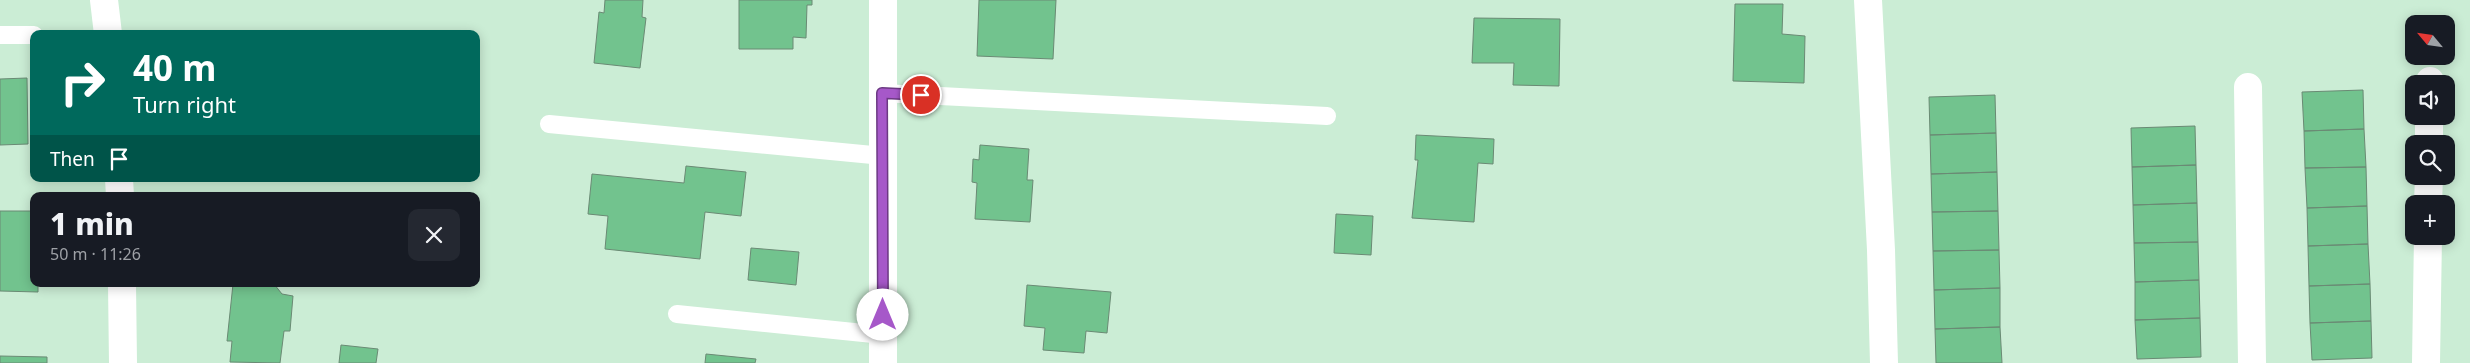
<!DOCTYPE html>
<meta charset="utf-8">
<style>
:root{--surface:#171b24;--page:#242831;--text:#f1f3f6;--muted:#9ea1a6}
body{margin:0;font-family:"Noto Sans",sans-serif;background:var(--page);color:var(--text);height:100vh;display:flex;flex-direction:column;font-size:19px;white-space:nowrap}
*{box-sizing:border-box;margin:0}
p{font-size:16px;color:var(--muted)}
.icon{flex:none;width:28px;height:28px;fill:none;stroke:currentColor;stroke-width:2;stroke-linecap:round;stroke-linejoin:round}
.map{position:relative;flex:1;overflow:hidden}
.drawer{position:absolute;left:30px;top:192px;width:450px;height:95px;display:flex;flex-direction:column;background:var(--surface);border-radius:10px;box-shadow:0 2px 12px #0003}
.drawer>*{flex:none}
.guide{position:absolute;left:30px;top:30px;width:450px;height:152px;border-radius:10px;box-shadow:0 2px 12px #0003;background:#00695c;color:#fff;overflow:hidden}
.needle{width:32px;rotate:299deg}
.tools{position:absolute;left:2405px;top:15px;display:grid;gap:10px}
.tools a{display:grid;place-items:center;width:50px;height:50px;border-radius:10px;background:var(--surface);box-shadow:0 2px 12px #0003;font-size:25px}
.pin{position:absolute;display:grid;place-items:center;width:42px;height:42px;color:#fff;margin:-21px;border:2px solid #fff;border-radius:50%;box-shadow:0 1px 5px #0007}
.me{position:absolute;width:55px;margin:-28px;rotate:0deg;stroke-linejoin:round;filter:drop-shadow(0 0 4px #0008)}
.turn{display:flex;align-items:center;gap:18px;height:105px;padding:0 20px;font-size:22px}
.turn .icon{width:65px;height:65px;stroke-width:2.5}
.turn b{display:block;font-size:35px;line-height:42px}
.then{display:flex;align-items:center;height:48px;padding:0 20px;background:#0003;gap:10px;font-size:19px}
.round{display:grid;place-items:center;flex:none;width:52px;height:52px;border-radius:10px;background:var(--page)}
.summary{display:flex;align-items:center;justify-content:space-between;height:85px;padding:0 20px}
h1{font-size:30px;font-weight:800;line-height:38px}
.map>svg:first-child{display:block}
.building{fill:#72c38e;stroke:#6a8a74}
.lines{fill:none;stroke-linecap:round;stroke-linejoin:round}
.lane{stroke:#fff;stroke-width:18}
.street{stroke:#fff;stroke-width:28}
.route-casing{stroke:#6c3983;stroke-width:12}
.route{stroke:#a658c9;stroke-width:9}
</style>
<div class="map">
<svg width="2470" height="363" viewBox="0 0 2470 363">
<rect width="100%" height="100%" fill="#cbedd5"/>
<path class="building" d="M605,0H643L642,17L646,18L640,68L594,63L599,12L604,13Z
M739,0H812V5H807L806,38L793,37V49H739Z
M979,0H1056L1053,59L977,56Z
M1735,4H1783L1782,34L1805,36L1804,83L1733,81Z
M1474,18L1560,19L1559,86L1513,85L1514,63H1472Z
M27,78L28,144L0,145V79Z
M2363,90L2364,129L2304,131L2302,92Z
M1995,95L1996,133L1930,135L1929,97Z
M2195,126L2196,165L2132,167L2131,128Z
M2364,129L2366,167L2305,168L2304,131Z
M1996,133L1997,172L1931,174L1930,135Z
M1416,135L1494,139L1493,164L1478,163L1474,222L1412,218L1418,160H1415Z
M980,145L1029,149L1027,180H1033L1030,222L975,219L977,183L972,182L973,159L979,160Z
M2196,165L2197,203L2133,205L2132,167Z
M686,166L746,172L741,216L705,212L700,259L605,249L608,216L588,214L592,174L684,183Z
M2366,167L2367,206L2307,208L2305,168Z
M1997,172L1998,211L1932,212L1931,174Z
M2197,203L2198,242L2134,243L2133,205Z
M2367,206L2368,244L2308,246L2307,208Z
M0,211H32L31,260H34V284H38V292L0,291Z
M1998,211L1999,250L1933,251L1932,212Z
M1336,214L1373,216L1371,255L1334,253Z
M2198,242L2199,280L2135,282L2134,243Z
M2368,244L2370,284L2309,286L2308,246Z
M751,248L799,252L796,285L748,280Z
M1999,250L2000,288L1934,290L1933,251Z
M2199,280L2200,318L2135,320V282Z
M233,284H274L282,294L293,296L290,331H284L280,363L230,362L232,341H227Z
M2370,284L2371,321L2310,323L2309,286Z
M1027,285L1111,292L1107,333L1086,331L1084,353L1043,350L1045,328L1024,326Z
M2000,288V327L1935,329L1934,290Z
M2200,318L2201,357L2137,359L2135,320Z
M2371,321L2372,358L2312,360L2310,323Z
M2000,327L2002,363H1936L1935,329Z
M341,345L378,349L376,363H339Z
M706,354L756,359L755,363H705Z
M0,356L47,357V363H0Z"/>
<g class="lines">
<path class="lane" d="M0,35H34
M882,93L1327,116
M549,124L883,156
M677,314L883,335"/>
<path class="street" d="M104,0L108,34
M1868,0L1881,250L1884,363
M2430,84V81
M2248,87L2252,363
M2429,144V116
M119,179L120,196
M2428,204L2429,176
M122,284L123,363
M883,363V0
M2426,363L2428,236"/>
</g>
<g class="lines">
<defs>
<path id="route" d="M883,315L882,93L921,95"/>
</defs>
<use href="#route" class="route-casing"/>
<use href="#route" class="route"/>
</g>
</svg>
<div class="tools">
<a><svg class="needle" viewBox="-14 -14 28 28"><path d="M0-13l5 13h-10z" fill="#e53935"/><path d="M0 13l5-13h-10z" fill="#9ea1a6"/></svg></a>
<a><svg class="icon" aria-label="sound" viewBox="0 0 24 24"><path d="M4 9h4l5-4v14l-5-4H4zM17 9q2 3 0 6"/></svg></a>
<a><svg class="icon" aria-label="search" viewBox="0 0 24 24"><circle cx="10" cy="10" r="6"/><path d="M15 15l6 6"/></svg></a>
<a>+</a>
</div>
<div class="pin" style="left:921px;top:95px;background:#d93025"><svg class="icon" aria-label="arrive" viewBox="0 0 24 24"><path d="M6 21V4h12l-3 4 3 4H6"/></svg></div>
<svg class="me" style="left:883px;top:315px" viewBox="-20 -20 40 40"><circle r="19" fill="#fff"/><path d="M0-13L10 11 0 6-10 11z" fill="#a658c9"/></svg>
<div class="guide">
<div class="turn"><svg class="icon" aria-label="right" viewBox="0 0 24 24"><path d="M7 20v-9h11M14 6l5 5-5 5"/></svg><div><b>40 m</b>Turn right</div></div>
<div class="then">Then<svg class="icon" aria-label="arrive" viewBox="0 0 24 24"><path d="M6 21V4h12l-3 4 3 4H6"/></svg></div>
</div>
<section class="drawer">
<div class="summary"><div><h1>1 min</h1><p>50 m · 11:26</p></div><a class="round"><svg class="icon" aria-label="close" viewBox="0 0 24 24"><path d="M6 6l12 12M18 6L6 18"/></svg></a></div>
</section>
</div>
